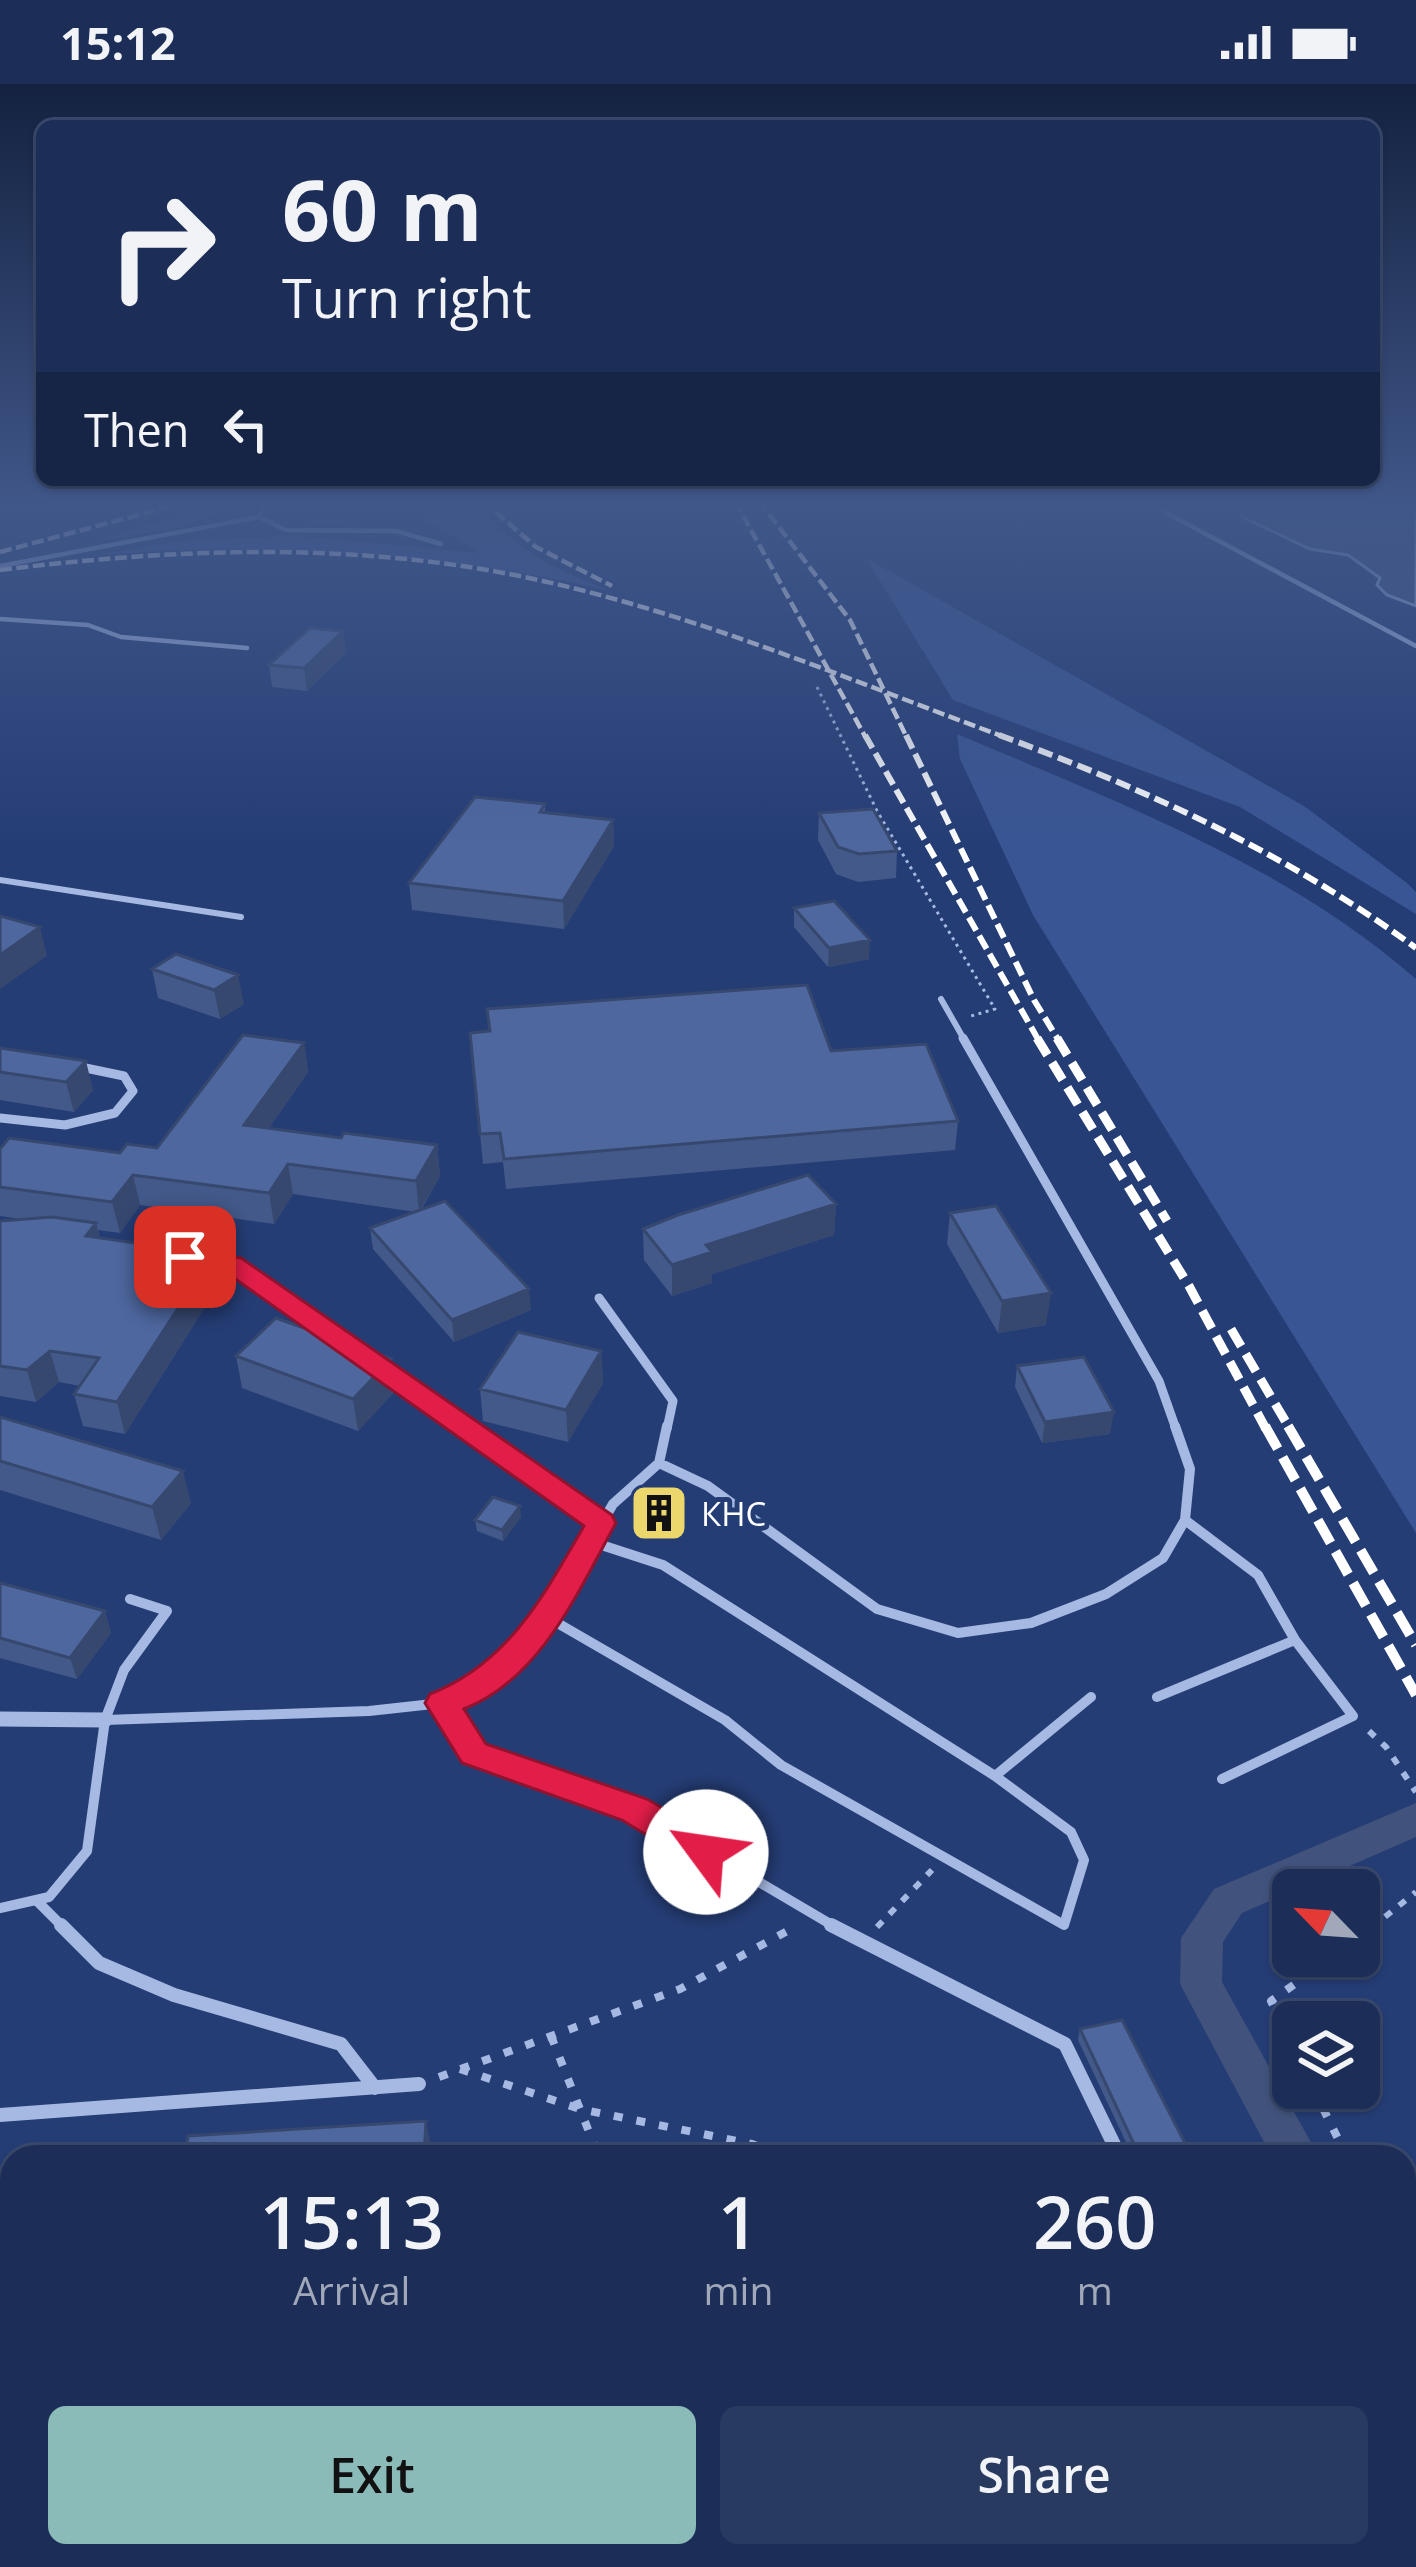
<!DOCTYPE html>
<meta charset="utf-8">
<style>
:root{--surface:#1c2e58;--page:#293a61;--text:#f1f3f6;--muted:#a0a8ba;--line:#3a4a6e;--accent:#8bbbb9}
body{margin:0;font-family:"Open Sans",sans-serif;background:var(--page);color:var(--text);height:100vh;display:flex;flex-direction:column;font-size:45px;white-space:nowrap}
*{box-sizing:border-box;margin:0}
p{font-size:39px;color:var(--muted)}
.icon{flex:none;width:66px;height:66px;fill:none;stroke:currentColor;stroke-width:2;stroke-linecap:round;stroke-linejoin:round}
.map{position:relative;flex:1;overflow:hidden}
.details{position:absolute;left:0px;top:2061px;width:1416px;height:423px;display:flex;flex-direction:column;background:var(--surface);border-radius:36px 36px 0 0;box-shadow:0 3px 9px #0004,0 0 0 3px var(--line)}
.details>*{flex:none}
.hud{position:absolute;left:36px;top:36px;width:1344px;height:366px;border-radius:18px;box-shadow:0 3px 9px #0004,0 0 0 3px var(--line);background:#1c2e58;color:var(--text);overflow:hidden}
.needle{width:78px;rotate:295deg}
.buttons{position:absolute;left:1272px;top:1785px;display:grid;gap:24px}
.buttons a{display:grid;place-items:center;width:108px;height:108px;border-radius:18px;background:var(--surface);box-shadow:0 3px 9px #0004,0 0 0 3px var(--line);font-size:60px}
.pin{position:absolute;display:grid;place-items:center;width:102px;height:102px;color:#fff;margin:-51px;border-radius:24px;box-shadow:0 6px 18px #0006}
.me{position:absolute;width:132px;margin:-66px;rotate:301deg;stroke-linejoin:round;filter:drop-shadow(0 0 9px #0008)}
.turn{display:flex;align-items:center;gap:42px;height:252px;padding:0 48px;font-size:54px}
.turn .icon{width:156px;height:156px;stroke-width:2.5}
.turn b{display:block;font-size:84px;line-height:102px}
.then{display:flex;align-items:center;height:114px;padding:0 48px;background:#0003;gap:24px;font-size:45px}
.eta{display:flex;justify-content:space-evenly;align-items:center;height:204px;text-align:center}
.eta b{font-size:72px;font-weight:600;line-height:84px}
.button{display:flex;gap:24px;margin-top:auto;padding:24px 48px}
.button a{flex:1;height:138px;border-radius:18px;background:var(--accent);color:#111;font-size:48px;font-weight:600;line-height:138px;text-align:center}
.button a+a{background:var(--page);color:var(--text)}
.status{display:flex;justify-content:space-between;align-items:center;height:84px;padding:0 60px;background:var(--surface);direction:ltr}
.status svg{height:33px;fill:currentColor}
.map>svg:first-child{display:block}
.green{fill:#395593}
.water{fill:#41537c;stroke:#9ab2e2;stroke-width:3}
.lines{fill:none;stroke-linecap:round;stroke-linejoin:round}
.canal{fill:#41537c;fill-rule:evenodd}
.path-far2{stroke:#a6b9e2;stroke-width:3;stroke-dasharray:3 4.5;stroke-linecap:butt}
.path-far1{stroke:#a6b9e2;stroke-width:6;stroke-dasharray:8 10;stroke-linecap:butt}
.path{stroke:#a6b9e2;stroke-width:8;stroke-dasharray:9 14;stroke-linecap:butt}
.service-far4{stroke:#a6b9e2;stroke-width:4.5}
.service-far3{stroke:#a6b9e2;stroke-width:6}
.service-far2{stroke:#a6b9e2;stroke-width:9}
.service-far1{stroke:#a6b9e2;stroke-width:10}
.service{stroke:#a6b9e2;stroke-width:14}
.minor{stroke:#a6b9e2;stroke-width:15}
.rail-far3{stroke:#fff;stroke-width:4.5;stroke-dasharray:12 4.5;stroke-linecap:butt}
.rail-far2{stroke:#fff;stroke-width:6;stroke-dasharray:15 6;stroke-linecap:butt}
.rail-far1{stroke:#fff;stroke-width:9;stroke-dasharray:20 9;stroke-linecap:butt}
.rail{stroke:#fff;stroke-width:10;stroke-dasharray:26 10;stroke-linecap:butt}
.wall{fill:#435989}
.shaded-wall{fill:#37486f}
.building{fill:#4e679f;stroke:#37486f;stroke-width:3}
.route{fill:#e11d48;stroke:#92132f;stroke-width:3}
.labels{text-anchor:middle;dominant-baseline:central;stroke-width:10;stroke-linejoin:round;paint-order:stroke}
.poi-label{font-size:33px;fill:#fff;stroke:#253d75;text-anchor:start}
</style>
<div class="status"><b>15:12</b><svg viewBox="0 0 49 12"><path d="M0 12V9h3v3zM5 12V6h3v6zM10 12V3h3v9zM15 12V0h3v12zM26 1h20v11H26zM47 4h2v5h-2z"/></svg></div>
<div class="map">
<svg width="1416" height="2483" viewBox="0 0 1416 2483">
<rect width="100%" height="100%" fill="#253d75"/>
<path class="green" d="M225,417H248L182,443L93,458Z
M412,417H471C515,464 552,486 612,507C441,469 271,457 97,471L181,457L297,452L481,469L427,437Z
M866,474L1304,722L1407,799L1416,808V830L1240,723L953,616Z
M957,650C1115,717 1286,781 1416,895V1449L1033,831L960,675Z"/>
<path class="water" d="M1233,417H1416V522L1387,511L1377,501L1380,494L1348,471L1310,465L1242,433L1241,423Z"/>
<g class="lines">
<path class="canal" d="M1416,1719V1753L1242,1829L1223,1858L1222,1898L1319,2073H1272L1180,1900L1181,1854L1214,1805Z
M1404,2268L1416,2273V2345L1404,2340Z"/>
<path class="path-far2" d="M817,603L877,727L995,925L971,932"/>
<path class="path-far1" d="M1369,1647L1386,1663L1416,1708
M877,1843L932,1786
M1371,1844L1416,1808"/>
<path class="path" d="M1359,1854L1375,1841
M551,1952L599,2073
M1293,1962L1271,1917L1334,1872
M460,1985L580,2025L752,2060L785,2073
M439,1993L680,1905L793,1844
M1313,2004L1347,2073
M1404,2191L1416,2216
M725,2483L750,2472
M758,2483L759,2472"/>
<path class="service-far4" d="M264,417L259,433L286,446L396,447L441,460
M1144,417L1416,562
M0,482L259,433
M0,535L88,541L121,553L247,564"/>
<path class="service-far3" d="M0,796L241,833
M941,915L965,957"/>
<path class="service-far2" d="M963,954L1159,1297L1176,1345
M0,1034L65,1041L115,1029L133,1007L124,992L76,982
M142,1167L232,1180L350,1263
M599,1214L673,1317L667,1345
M383,1286L467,1345"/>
<path class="service-far1" d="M463,1342L601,1439
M659,1379L667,1342
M1185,1436L1258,1491L1295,1556L1353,1632L1222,1695
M547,1533L725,1636L781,1681L1064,1841L1084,1776L1071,1748L995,1692L663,1481L589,1457
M1157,1613L1295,1556
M442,1619L474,1669L635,1725L837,1844
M105,1636L369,1627L442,1619L476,1606L515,1572L547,1533L613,1420L659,1379L708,1402L877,1525L958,1549L1031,1539L1106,1510L1163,1474L1185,1436L1190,1385L1175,1342
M995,1692L1091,1613
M37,1817L64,1844
M0,1824L49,1813L87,1767L105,1636L124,1586L167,1527L130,1515"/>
<path class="service" d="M61,1841L99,1879L174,1911L341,1960L375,2004
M831,1841L1065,1960L1120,2073
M0,2031L419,2000
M1290,2472L1294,2483"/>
<path class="minor" d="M0,1635L105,1636"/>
<path class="rail-far3" d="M483,417L536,463L612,502
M735,417L866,654
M759,417L850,536L907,654
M0,468L190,417
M0,486C178,464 357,457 534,495C696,530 852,597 1007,654"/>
<path class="rail-far2" d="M865,651L1039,957
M906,651L1034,916L1059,957
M999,651C1148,706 1288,770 1416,864"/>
<path class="rail-far1" d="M1037,954L1189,1202L1266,1345
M1057,954L1167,1137
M1231,1245L1290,1345"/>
<path class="rail" d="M1265,1342L1416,1611
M1288,1342L1416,1561"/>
</g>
<path class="wall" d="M303,417H411L412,431L313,440Z
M343,547L346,569L307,607L272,603L269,581Z
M545,720V728L613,736L614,762L564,845L412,826L409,799Z
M819,729L897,767L896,794L858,798L836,790L818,756Z
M794,824L869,875L828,883L794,843Z
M176,870L244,920L220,935L158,914L152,885Z
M470,949L831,967L958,1037L955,1066L506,1105L503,1078L483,1080Z
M304,959L308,988L269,1044L341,1054L437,1061L440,1092L421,1126L531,1226L454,1258L373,1165L370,1144L416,1128L293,1110L274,1140L140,1121L120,1149L98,1146L100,1154L154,1183L207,1220L125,1350L83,1342L74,1310L80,1302L59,1298L36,1318L0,1312V1137L21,1135L0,1132V1065L120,1069L157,1064Z
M0,964L93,1006L74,1028L0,1016Z
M836,1120L834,1151L712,1190V1199L672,1212L644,1176L643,1145Z
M950,1129L1046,1241L998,1249L947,1160Z
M601,1267L603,1299L568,1358L483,1337L480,1305Z
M236,1272L395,1307L358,1347L242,1304Z
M1017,1282L1110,1350L1042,1359L1015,1303Z
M0,1333L191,1419L161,1456L0,1406Z
M634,1418L679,1425L677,1435L663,1443L647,1440L634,1429Z
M521,1433L503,1457L477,1447L475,1436Z
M0,1499L105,1527L111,1549L77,1595L0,1574Z
M1080,1945L1192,2073H1133L1078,1956Z"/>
<path class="shaded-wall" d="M411,417L412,431L313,440L310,418Z
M343,547L346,569L307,607L304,584Z
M613,736L614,762L564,845L563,817Z
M40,843L47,872L0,905V871Z
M870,856L869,875L828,883L829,864Z
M238,891L244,920L220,935L214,906Z
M304,959L308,988L250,1071L244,1041Z
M86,977L93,1006L74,1028L66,998Z
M437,1061L440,1092L419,1128L416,1097Z
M288,1080L293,1110L274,1140L269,1109Z
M133,1091L140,1121L120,1149L112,1118Z
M836,1120L834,1151L712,1190V1199L672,1212V1181L706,1161Z
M96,1139L104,1170L86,1152Z
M149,1161L157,1193L136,1180Z
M201,1189L207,1220L125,1350L117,1318Z
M529,1205L531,1226L454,1258L452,1236Z
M1051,1209L1046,1241L998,1249L1002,1217Z
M50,1267L59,1298L36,1318L27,1286Z
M601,1267L603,1299L568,1358L566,1326Z
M391,1275L395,1307L358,1347L353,1315Z
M1114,1328L1110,1350L1042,1359L1045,1338Z
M183,1387L191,1419L161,1456L152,1423Z
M679,1414V1425L677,1435L663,1443V1432Z
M520,1422L521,1433L503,1457L502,1446Z
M105,1527L111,1549L77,1595L70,1574Z
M426,2037L432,2068L431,2073H424Z"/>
<path class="building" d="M310,544L343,547L304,584L269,581Z
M475,713L545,720L540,728L613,736L563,817L409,799Z
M873,725L897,767L859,770L838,763L819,729Z
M834,817L870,856L829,864L794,824Z
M0,832L40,843L0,871Z
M176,870L238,891L214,906L152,885Z
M807,901L831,967L926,960L958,1037L504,1075L500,1049L480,1050L470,949L490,947L487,925Z
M243,951L304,959L244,1041L341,1054L344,1049L437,1061L416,1097L288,1080L269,1109L133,1091L112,1118L0,1103V1065L9,1054L120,1069L127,1060L157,1064Z
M0,964L86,977L66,998L0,988Z
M808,1091L836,1120L706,1161L712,1168L672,1181L643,1145L678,1131Z
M445,1117L529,1205L452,1236L370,1144Z
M996,1122L1051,1209L1002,1217L950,1129Z
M52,1133L96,1139L86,1152L149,1161L136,1180L201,1189L117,1318L74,1310L99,1274L50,1267L27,1286L0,1282V1137Z
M276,1234L391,1275L353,1315L236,1272Z
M518,1248L601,1267L566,1326L480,1305Z
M1084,1273L1114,1328L1045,1338L1017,1282Z
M0,1333L183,1387L152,1423L0,1377Z
M654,1405L679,1414L676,1424L663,1432L646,1429L634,1418Z
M493,1413L520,1422L502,1446L475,1436Z
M0,1499L105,1527L70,1574L0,1554Z
M1122,1936L1192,2073H1140L1080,1945Z
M426,2037L424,2073H185L188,2052Z"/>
<linearGradient id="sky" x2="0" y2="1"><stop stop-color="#142240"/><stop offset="0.55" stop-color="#405789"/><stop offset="1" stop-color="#405789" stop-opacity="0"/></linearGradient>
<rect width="1416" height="765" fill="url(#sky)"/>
<path class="route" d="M185,1165L241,1174L612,1431L616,1439C578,1507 542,1594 464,1625L486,1660L647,1715L719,1757L724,1768L719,1779L706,1783L693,1779L622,1736L462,1679L425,1619L430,1610C508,1580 544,1511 584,1442L224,1187L176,1179L172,1173Z"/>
<defs>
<symbol id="building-square" viewBox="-11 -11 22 22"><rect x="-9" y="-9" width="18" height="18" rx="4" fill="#ebd76b" stroke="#253d75"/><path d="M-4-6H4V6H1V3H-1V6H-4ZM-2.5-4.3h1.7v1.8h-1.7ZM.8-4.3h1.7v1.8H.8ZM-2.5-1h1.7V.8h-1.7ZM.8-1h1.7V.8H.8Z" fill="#111"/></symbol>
</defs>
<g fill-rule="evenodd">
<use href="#building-square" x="626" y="1396" width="66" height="66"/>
</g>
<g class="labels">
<g class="poi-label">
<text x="701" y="1429">КНС</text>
</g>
</g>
</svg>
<div class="buttons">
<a><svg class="needle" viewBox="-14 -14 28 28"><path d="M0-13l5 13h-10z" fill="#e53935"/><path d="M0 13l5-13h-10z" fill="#a0a8ba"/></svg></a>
<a><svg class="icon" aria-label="layers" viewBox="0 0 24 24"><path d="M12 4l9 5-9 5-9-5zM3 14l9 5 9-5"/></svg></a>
</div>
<div class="pin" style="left:185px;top:1173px;background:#d93025"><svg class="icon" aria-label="arrive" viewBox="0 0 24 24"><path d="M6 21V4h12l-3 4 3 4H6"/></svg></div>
<svg class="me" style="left:706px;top:1768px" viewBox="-20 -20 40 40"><circle r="19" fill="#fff"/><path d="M0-13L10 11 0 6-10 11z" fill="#e11d48"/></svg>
<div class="hud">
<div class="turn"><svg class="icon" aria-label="right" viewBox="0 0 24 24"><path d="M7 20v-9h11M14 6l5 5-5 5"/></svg><div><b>60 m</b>Turn right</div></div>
<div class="then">Then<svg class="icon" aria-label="left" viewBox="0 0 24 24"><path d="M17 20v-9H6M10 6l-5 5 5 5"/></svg></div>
</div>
<section class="details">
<div class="eta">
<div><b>15:13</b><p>Arrival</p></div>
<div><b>1</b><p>min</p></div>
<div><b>260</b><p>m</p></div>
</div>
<div class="button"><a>Exit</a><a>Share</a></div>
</section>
</div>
